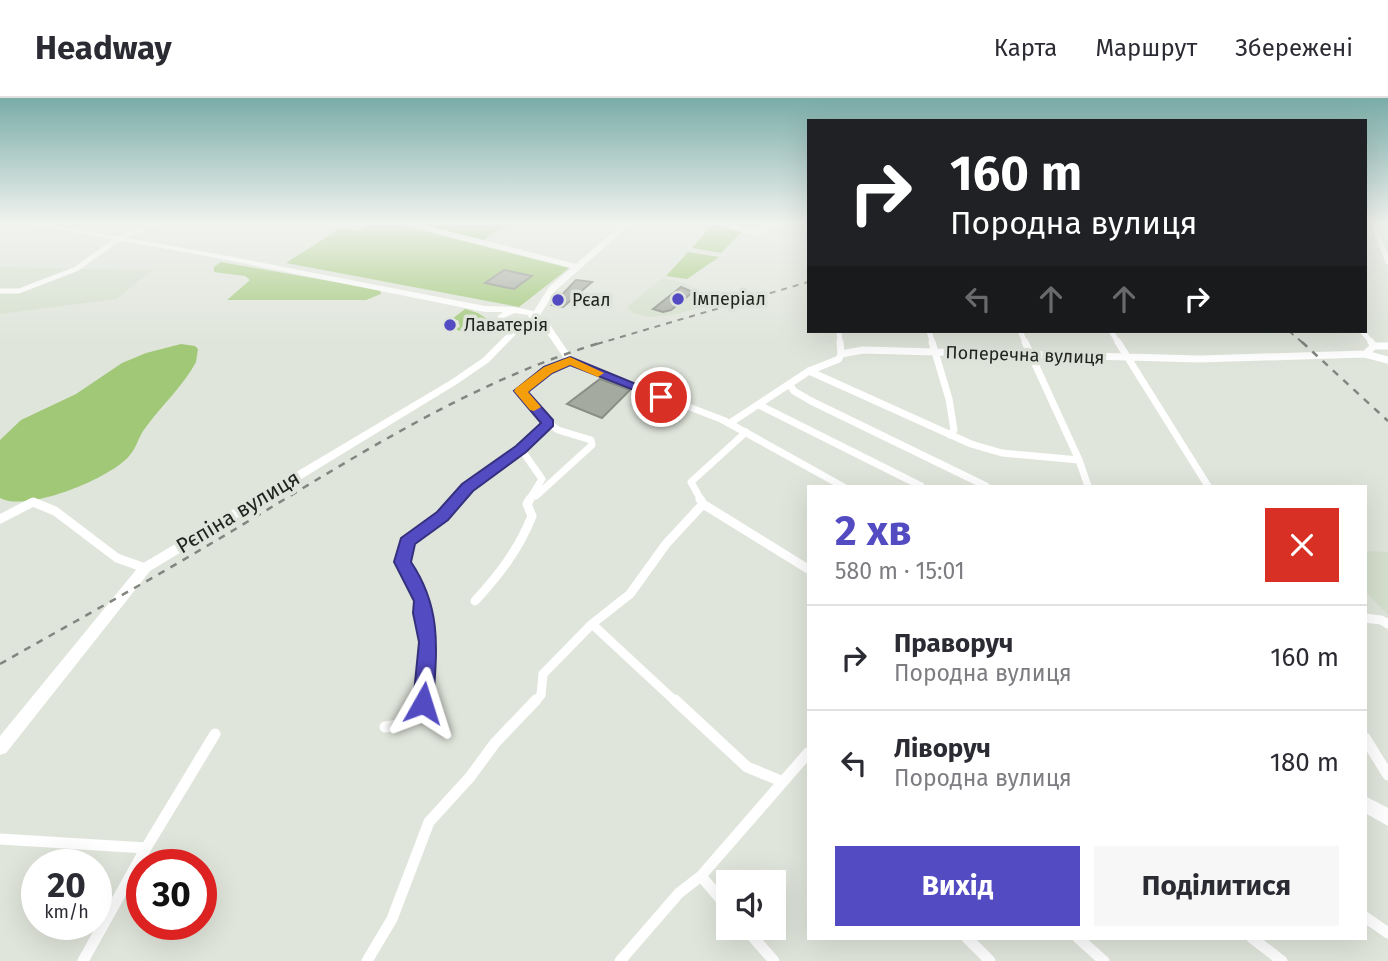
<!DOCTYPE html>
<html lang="uk">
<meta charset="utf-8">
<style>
:root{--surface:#fff;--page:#f7f7f7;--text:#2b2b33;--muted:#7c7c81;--line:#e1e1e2;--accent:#534bc2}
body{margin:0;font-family:"Fira Sans",sans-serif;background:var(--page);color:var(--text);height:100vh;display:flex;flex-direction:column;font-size:26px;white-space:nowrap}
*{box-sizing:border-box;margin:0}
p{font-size:23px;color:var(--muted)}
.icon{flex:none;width:38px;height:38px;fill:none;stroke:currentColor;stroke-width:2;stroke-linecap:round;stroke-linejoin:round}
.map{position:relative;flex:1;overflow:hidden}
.side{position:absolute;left:807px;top:387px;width:560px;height:455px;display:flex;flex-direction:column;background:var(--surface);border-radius:0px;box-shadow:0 7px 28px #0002}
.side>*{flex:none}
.top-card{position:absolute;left:807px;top:21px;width:560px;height:214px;border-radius:0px;box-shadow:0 7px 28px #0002;background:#202124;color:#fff;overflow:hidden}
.fabs{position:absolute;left:716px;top:772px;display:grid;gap:14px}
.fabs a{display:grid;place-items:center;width:70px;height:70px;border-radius:0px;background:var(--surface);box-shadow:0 7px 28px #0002;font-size:35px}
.speed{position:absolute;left:21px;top:751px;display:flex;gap:14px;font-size:35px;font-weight:700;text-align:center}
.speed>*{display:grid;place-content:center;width:91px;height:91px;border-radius:50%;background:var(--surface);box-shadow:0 7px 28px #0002;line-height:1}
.speed small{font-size:18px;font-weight:400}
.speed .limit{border:10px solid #d22;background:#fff;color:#111}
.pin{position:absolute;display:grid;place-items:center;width:60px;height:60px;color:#fff;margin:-30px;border:4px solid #fff;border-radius:50%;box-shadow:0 2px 7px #0007}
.me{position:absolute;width:77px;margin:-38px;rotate:6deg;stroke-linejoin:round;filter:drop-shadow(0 0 5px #0008)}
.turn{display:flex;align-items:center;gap:24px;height:147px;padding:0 28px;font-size:32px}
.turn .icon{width:91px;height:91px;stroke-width:2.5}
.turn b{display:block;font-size:49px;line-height:60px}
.lanes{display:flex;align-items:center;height:66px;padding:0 28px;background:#0003;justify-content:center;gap:35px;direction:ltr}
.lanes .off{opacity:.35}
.round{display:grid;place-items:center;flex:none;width:74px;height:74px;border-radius:0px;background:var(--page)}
.head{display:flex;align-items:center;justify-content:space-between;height:119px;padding:0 28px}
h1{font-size:42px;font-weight:700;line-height:52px;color:var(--accent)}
.primary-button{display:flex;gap:14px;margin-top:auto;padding:14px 28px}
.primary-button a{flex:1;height:80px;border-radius:0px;background:var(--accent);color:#fff;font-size:28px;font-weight:700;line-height:80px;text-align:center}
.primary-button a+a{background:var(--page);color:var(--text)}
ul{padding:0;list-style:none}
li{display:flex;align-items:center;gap:21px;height:105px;padding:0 28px;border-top:2px solid var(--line)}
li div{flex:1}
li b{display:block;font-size:26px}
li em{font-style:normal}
header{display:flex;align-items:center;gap:42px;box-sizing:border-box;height:98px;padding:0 35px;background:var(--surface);border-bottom:2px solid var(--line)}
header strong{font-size:33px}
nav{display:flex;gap:38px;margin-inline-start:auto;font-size:24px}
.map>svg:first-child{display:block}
.built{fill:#d5dfcd}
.green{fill:#a0c877}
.building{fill:#a5aaa0;stroke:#8a8f85;stroke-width:2}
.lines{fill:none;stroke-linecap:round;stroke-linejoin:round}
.street-far3{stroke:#fff;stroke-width:5}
.street-far2{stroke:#fff;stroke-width:7}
.street-far1{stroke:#fff;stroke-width:9}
.street{stroke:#fff;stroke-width:11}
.secondary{fill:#fff;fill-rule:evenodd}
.rail-far1{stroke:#82867f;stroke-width:2;stroke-dasharray:6 6;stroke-linecap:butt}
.rail{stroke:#82867f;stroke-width:2.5;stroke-dasharray:7 7;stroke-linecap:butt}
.route{fill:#534bc2;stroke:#36317e;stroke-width:2}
.slow{fill:#f59e0b}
.poi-dot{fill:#534bc2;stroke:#e0e5db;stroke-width:2.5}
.labels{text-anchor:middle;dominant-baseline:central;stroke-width:7;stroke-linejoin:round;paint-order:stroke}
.far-poi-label{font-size:18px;fill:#232521;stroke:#e0e5db;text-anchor:start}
.far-street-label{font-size:18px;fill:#232521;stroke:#e0e5db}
.street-label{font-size:21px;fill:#232521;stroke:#e0e5db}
</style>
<header>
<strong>Headway</strong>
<nav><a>Карта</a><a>Маршрут</a><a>Збережені</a></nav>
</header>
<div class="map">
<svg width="1388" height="863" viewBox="0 0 1388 863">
<rect width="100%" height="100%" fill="#e0e5db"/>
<path class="built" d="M0,169L152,172L117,201L0,216Z
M662,180L691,187L699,195L696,202L710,207L676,216L650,219L633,215L627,209Z
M1365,453L1388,454V517L1365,493Z"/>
<path class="green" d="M372,124H389L569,170L519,209L286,165L339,131L359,132Z
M438,124H517L499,131L483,142L436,131L434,129Z
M713,125L743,133L721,155L692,150Z
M688,154L719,159L687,181L666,178Z
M221,164L380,192L381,196L366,202H227L250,182L245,178L214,174V169Z
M465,211C477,214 491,219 492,233L483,236L450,231L460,229L458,222L448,224Z
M181,246L195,248L198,251L196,264C184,287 162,307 146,329C139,337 137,349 130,357C112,380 26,415 0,400V342L21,322L76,296L122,265L146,255Z"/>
<path class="building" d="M504,172L532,178L514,191L485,185Z
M576,182L592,184L563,209L552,207Z
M681,189L693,194L671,212L663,214L653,211Z
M600,281L630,292L602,320L567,306Z"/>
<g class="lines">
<path class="street-far3" d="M419,124L429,131L578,169
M714,124L755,135L780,124
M1373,124L1388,164
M0,193H19L76,171L118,141L159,124
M839,233L840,246
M929,233L933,246
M1020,233L1026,246
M1111,233L1119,246
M1362,233L1373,246"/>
<path class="street-far2" d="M840,244L841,256
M932,244L949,301L954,332L950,337
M1025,244L1079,362L1088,388
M1118,244L1208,388
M1374,248H1388
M1365,256L1374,248L1371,244
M809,273L971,346L1002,355L1079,362
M789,286L794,293L811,303L986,388
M759,307L921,388
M730,325L809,273L839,261L841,256L863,252L1200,261L1365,256L1388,262
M536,398L592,347L591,342L558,332L548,325
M457,402L468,390L521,351
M529,402L542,381L521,351L548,325L520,293L548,272L570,263
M701,402L691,384L746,334"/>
<path class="street-far1" d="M703,406L808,471
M0,421L33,404L55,413L117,460L145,470
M475,503C499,477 519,451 532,418L527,406L530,401
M1365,520L1381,522L1388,526
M592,526L676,604
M423,604L428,544L422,515L423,503L416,485L402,464L407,444L443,418L458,401
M534,604L541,597L543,576L592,526L630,496L666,446L703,406L700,401"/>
<path class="street" d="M675,602L747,669L781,683
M385,629C404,627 417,621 423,602
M1365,640L1388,677
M0,741L146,750
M701,778L728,810
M1365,819L1388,835
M745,830L774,863
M967,840L990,863
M1078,840L1104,863
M1252,840L1282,863
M83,863L146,750L215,636
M367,863L392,821L429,724L470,679L495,645L536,602
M620,863L679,795L701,778L808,655"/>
<path class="secondary" d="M18,124H35L217,156L485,208L514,209L534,213L549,189L625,124H633L555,193L539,219L550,227L573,261L727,320L849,388H835L719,324L567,265L544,231L534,224L522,230L489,264L457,286L150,473L6,655L0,657V638L140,467L451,282L483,260L513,230L498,225V218L503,214H485L217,160ZM515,215L528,217L529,219L518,225L506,223V219Z
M1365,698L1388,710V728L1365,715Z"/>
<path class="rail-far1" d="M1289,233L1304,246
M597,246L808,184"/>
<path class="rail" d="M1302,244L1388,323
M0,566C72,525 145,485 217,442C340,369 464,285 603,244"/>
</g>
<linearGradient id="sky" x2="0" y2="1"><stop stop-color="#7aaca8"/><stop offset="0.51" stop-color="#f1f3ef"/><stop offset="1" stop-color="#f1f3ef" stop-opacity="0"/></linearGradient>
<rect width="1388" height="245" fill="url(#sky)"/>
<path class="route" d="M570,259L668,299L666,301H657L570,267L552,275L528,294L553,322V328L526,354L473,393L448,422L415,446L411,464C442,510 437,551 433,605L430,611L423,613L416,611L413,605L419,544L413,515L414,503L394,464L401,440L437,414L462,386L516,348L541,325L514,293L544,269Z"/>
<path class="slow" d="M570,259L604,275L598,279L570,267L552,275L528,294L541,309L534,313L530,312L514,293L516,290L544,269Z"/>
<g class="poi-dot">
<circle cx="678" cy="201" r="7"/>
<circle cx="558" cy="202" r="7"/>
<circle cx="450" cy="227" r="7"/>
</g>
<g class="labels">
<g class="far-poi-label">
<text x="692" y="201">Імперіал</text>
<text x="572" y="202">Рєал</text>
<text x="464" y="227">Лаватерія</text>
</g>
<g class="far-street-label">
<text transform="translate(1025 257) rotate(2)">Поперечна вулиця</text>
</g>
<g class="street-label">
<text transform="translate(238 414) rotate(-31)">Рєпіна вулиця</text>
</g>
</g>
</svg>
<div class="fabs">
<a><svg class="icon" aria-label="sound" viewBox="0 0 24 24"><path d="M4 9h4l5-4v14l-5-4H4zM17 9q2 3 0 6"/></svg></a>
</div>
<div class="speed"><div>20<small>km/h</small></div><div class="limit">30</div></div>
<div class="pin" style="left:661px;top:299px;background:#d93025"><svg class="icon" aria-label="arrive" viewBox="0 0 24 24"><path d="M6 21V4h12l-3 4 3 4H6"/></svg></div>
<svg class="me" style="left:423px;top:605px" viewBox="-20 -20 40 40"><path d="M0-17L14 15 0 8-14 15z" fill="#534bc2" stroke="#fff" stroke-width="4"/></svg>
<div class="top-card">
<div class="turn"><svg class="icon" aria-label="right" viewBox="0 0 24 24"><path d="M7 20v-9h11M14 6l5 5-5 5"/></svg><div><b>160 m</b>Породна вулиця</div></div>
<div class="lanes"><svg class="icon off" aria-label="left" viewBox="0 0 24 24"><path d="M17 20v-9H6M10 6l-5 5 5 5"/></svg><svg class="icon off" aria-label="ahead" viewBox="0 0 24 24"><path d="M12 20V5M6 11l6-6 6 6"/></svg><svg class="icon off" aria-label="ahead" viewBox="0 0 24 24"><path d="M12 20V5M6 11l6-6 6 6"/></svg><svg class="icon" aria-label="right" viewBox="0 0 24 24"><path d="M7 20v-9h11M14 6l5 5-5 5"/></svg></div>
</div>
<section class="side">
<div class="head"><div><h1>2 хв</h1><p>580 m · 15:01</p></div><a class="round" style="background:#d93025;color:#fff"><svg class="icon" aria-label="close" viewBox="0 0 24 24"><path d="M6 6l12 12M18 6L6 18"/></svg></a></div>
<ul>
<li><svg class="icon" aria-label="right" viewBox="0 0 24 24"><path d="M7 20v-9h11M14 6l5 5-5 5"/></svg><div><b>Праворуч</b><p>Породна вулиця</p></div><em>160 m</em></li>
<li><svg class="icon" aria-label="left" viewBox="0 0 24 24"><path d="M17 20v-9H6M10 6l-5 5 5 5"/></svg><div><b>Ліворуч</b><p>Породна вулиця</p></div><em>180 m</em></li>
</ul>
<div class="primary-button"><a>Вихід</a><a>Поділитися</a></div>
</section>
</div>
